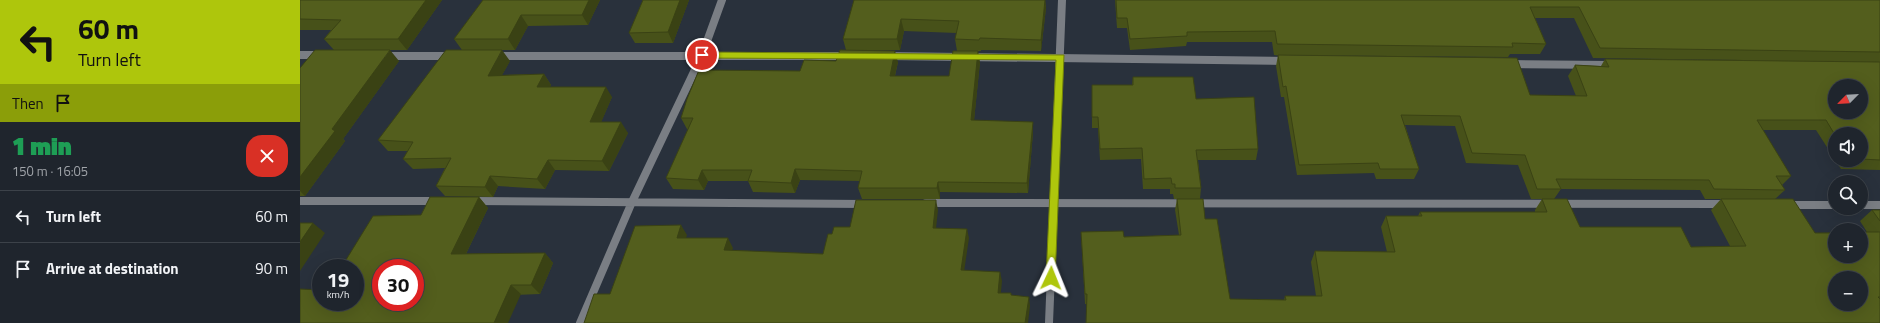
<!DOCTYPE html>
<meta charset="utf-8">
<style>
:root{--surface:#1f252d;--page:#2c3139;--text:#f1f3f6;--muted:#a1a5aa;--line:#3c4249}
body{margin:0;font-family:"Titillium Web",sans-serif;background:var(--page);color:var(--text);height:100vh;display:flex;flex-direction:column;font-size:15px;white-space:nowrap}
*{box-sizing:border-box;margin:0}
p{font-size:13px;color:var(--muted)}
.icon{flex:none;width:22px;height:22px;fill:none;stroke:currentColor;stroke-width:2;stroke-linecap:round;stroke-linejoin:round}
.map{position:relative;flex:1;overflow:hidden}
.side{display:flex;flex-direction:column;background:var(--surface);width:300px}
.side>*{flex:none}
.top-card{background:#aec60c;color:#111;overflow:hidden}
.needle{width:26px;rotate:246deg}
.controls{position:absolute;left:1528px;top:79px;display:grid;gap:8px}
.controls a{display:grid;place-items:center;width:40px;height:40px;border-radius:50%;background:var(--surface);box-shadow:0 4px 16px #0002,0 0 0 1px var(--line);font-size:20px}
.speed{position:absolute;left:12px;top:259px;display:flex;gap:8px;font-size:20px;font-weight:700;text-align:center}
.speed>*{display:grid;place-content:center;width:52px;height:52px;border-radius:50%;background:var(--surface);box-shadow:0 4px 16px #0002,0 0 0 1px var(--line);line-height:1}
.speed small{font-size:10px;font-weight:400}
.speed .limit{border:6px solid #d22;background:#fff;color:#111}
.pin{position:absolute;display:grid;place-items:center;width:34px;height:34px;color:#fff;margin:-17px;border:2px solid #fff;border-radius:50%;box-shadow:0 1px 4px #0007}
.me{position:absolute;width:44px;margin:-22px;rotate:2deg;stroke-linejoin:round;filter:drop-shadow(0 0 3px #0008)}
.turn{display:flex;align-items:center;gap:14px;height:84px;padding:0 12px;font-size:18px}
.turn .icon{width:52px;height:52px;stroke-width:2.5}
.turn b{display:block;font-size:28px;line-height:34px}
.then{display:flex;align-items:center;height:38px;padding:0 12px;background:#0003;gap:8px;font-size:15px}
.round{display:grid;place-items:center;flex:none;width:42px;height:42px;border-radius:16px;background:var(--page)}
.overview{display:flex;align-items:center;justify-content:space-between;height:68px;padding:0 12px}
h1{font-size:24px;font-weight:800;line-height:30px;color:#1e9e55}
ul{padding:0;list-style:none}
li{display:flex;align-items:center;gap:12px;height:52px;padding:0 12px;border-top:1px solid var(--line)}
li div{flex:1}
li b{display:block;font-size:15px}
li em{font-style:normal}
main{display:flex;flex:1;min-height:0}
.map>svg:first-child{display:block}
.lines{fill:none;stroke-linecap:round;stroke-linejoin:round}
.street{stroke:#7a7e84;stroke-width:8}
.wall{fill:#475119;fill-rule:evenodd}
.shaded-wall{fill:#3a4214}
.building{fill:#535e1d;stroke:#3a4214;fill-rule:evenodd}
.route{fill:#aec60c;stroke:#718108}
</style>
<main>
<section class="side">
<div class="top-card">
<div class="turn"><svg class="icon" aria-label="left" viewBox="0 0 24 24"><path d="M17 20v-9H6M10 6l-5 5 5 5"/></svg><div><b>60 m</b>Turn left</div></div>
<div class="then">Then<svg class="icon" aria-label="arrive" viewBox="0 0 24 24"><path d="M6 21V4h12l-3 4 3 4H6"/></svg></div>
</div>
<div class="overview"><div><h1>1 min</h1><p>150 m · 16:05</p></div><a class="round" style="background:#d93025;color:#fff"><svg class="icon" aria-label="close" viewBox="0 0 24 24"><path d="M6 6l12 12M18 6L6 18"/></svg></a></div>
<ul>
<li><svg class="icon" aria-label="left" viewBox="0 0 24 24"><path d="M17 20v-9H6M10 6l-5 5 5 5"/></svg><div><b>Turn left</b></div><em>60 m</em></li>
<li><svg class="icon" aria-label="arrive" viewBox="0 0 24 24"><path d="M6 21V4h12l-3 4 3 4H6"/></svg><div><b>Arrive at destination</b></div><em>90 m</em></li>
</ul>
</section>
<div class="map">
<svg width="1580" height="323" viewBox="0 0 1580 323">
<rect width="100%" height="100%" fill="#29313c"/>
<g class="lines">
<path class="street" d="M0,55H21
M85,56H151
M195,56H547
M587,56L987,61
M1209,64L1311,65
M0,201H138
M172,201L566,204
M626,203L1428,204
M1486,205H1535
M1561,205H1580
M280,323L332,202L402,55L422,0
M749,323L762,0"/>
</g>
<path class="wall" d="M0,0H142L107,50H34L24,39L31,30H0Z
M183,0H300L288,25L228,26L215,50H162L154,39Z
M343,0H389L373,43H335L329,33Z
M554,0H745L746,8L741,51L681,50V51H657L655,39L657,33L604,31L600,50H546L543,39Z
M815,0H1580V170L1541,169L1516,130H1463L1491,176L1482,185L1485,190L1475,199L1515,233L1567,232L1560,221L1572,210H1580V323L785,304L781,232L824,237L879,235L875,210L877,199L905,219L930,299L984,300L985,296H1016L1011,262L1015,251L1087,252L1081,227L1086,216H1118L1120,212H1235V210L1242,199H1231L1218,165L1166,163L1155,126L1105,125L1119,169L1114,179H1076L1074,173L997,175L984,97H981L976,66L978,55L1230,95L1276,96L1268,76L1275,65L1301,66L1305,59L1441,60L1293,58L1274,18H1235L1246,44L1240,54H1210L1208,57L974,55L972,42H887L886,46L830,50L827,28H817ZM1535,134H1561V160H1535ZM1261,189L1400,190L1405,199H1421L1411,210L1430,246L1391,247L1280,227L1254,199Z
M99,61L43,139L45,141L5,196H0V68Z
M210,61L202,75L244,74L251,85L249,87L312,97L301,122L328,133L309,171L255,170L245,189L198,186L193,197L145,196L136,186L145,168L113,169L103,159L108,151H88L78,140Z
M598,62L595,76H649L680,62L674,120L733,132L728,193L640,192V199H562L558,188L560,181L500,180L495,193L453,192L448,181H408L404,190L373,189L366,178L389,129H387L381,118L500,71Z
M833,77L896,99L958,149L956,160H898L901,188L900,199H874L873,194H870V189H843L841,159L800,160L798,128H792V85H832Z
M179,197L188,208L166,254L245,253L253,263L240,294L21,302L121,215Z"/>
<path class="shaded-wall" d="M126,0H142L107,50L98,39Z
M289,0H300L288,25L282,15Z
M380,0H389L373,43L368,32Z
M745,0L746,8L741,51V40Z
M221,15L228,26L215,50L208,39Z
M601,19L604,31L600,50L597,39Z
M90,50L99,61L43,139L45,141L5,196L0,191V177L32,129Z
M202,50L210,61L196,86L188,76Z
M595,51L598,62L592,87L590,76Z
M678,51L680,62L673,131L671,120Z
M244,74L251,85L245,98L237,87Z
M306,87L312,97L297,132L290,122Z
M321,122L328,133L309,171L302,161Z
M733,122V132L728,193L727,183Z
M248,160L255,170L245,189L237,179Z
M495,169L500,180L495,193L491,183Z
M402,170L408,181L404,190L398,180Z
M190,176L198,186L193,197L185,187Z
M638,182L640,192V199L637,188Z
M179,197L188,208L161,264L151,254Z
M636,200L638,210L635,238L633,228Z
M13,223L25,233L0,271V242Z
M381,225L387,235L383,247L377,238Z
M667,229L669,238L663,279L661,270Z
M428,238L433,248L429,259L424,250Z
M245,253L253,263L240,294L231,285Z
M700,272L702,281L700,302L698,293Z
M211,285L221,294L208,323H194Z
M729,297L730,306L728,323H725Z"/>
<path class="building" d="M0,0H126L98,39H24L41,20L0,19Z
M183,0H289L282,15H221L208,39H154Z
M343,0H380L368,32L329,33Z
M554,0H745L741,40L680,38L679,40L655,39L659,21L601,19L597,39H543Z
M816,0H1580V52L1300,48L1279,7H1230L1246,44L1212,43L1213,47L977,44L975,31L887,32V36L830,39L827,18H817Z
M15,50H90L32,129L35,131L0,177V68Z
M146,50H202L188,76L244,74L237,87H306L290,122H321L302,161L248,160L237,179L190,176L185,187L136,186L151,158L103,159L113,142L78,140Z
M540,50L595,51L590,76H649L653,51H678L671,120L733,122L727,183L638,182L637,188H558L562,171L495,169L491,183L448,181L452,170H402L398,180L366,178L393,118H381L387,99L399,70L500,71L504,60L536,61Z
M978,55L1217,58L1230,95L1287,96L1275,65L1309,67L1305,59L1580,62V160L1561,159V134H1535V135L1526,120H1457L1491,176H1476L1485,190L1414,189L1409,180L1256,179L1261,189H1237L1225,155L1172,153L1160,116L1101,115L1119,169H1080L1078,163L999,165L986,86L983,87ZM1535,86H1561V112H1535Z
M833,77H893L896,99L954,97L958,149L896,150L901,188H875V184H872L871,178L844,179L842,148L800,149L798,117H792V85H833Z
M130,197H179L151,254L245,253L231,285H211L194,323H0V289L21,290V302H55V268H41L73,216L121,215ZM81,268H115V302H81Z
M877,199H903L905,219H917L930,299L986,300L985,296H1022L1015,251L1095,252L1086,216H1122L1120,212H1247L1242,199H1267L1280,227H1381L1391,247L1446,246L1421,199H1493L1515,233H1535V256H1561V232H1580V297H1578L1580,299V323H786L787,294H785L781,232L823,231L824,237L881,235ZM1535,278H1561V304H1535Z
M556,200H636L633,228L667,229L661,270L700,272L698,293H711V295L729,297L725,323H284L294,294H310L335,226L381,225L377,238H428L424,250L523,254L528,234H532L534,227H550Z
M1572,210H1580V221Z
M0,223H13L0,242Z"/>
<path class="route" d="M402,52L764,55L755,281H747L746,278L756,60L402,58L398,55Z"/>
</svg>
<div class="controls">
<a><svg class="needle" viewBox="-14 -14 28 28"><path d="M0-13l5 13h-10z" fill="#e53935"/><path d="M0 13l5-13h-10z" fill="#a1a5aa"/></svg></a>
<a><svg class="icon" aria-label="sound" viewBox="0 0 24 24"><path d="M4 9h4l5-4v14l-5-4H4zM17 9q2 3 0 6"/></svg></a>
<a><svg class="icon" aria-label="search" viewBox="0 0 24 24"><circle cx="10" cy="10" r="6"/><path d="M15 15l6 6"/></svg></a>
<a>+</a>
<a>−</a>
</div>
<div class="speed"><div>19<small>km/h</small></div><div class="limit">30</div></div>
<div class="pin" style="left:402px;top:55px;background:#d93025"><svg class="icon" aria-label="arrive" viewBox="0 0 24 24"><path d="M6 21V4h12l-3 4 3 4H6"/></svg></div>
<svg class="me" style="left:751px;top:278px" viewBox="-20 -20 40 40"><path d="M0-17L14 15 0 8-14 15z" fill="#aec60c" stroke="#fff" stroke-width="4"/></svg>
</div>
</main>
